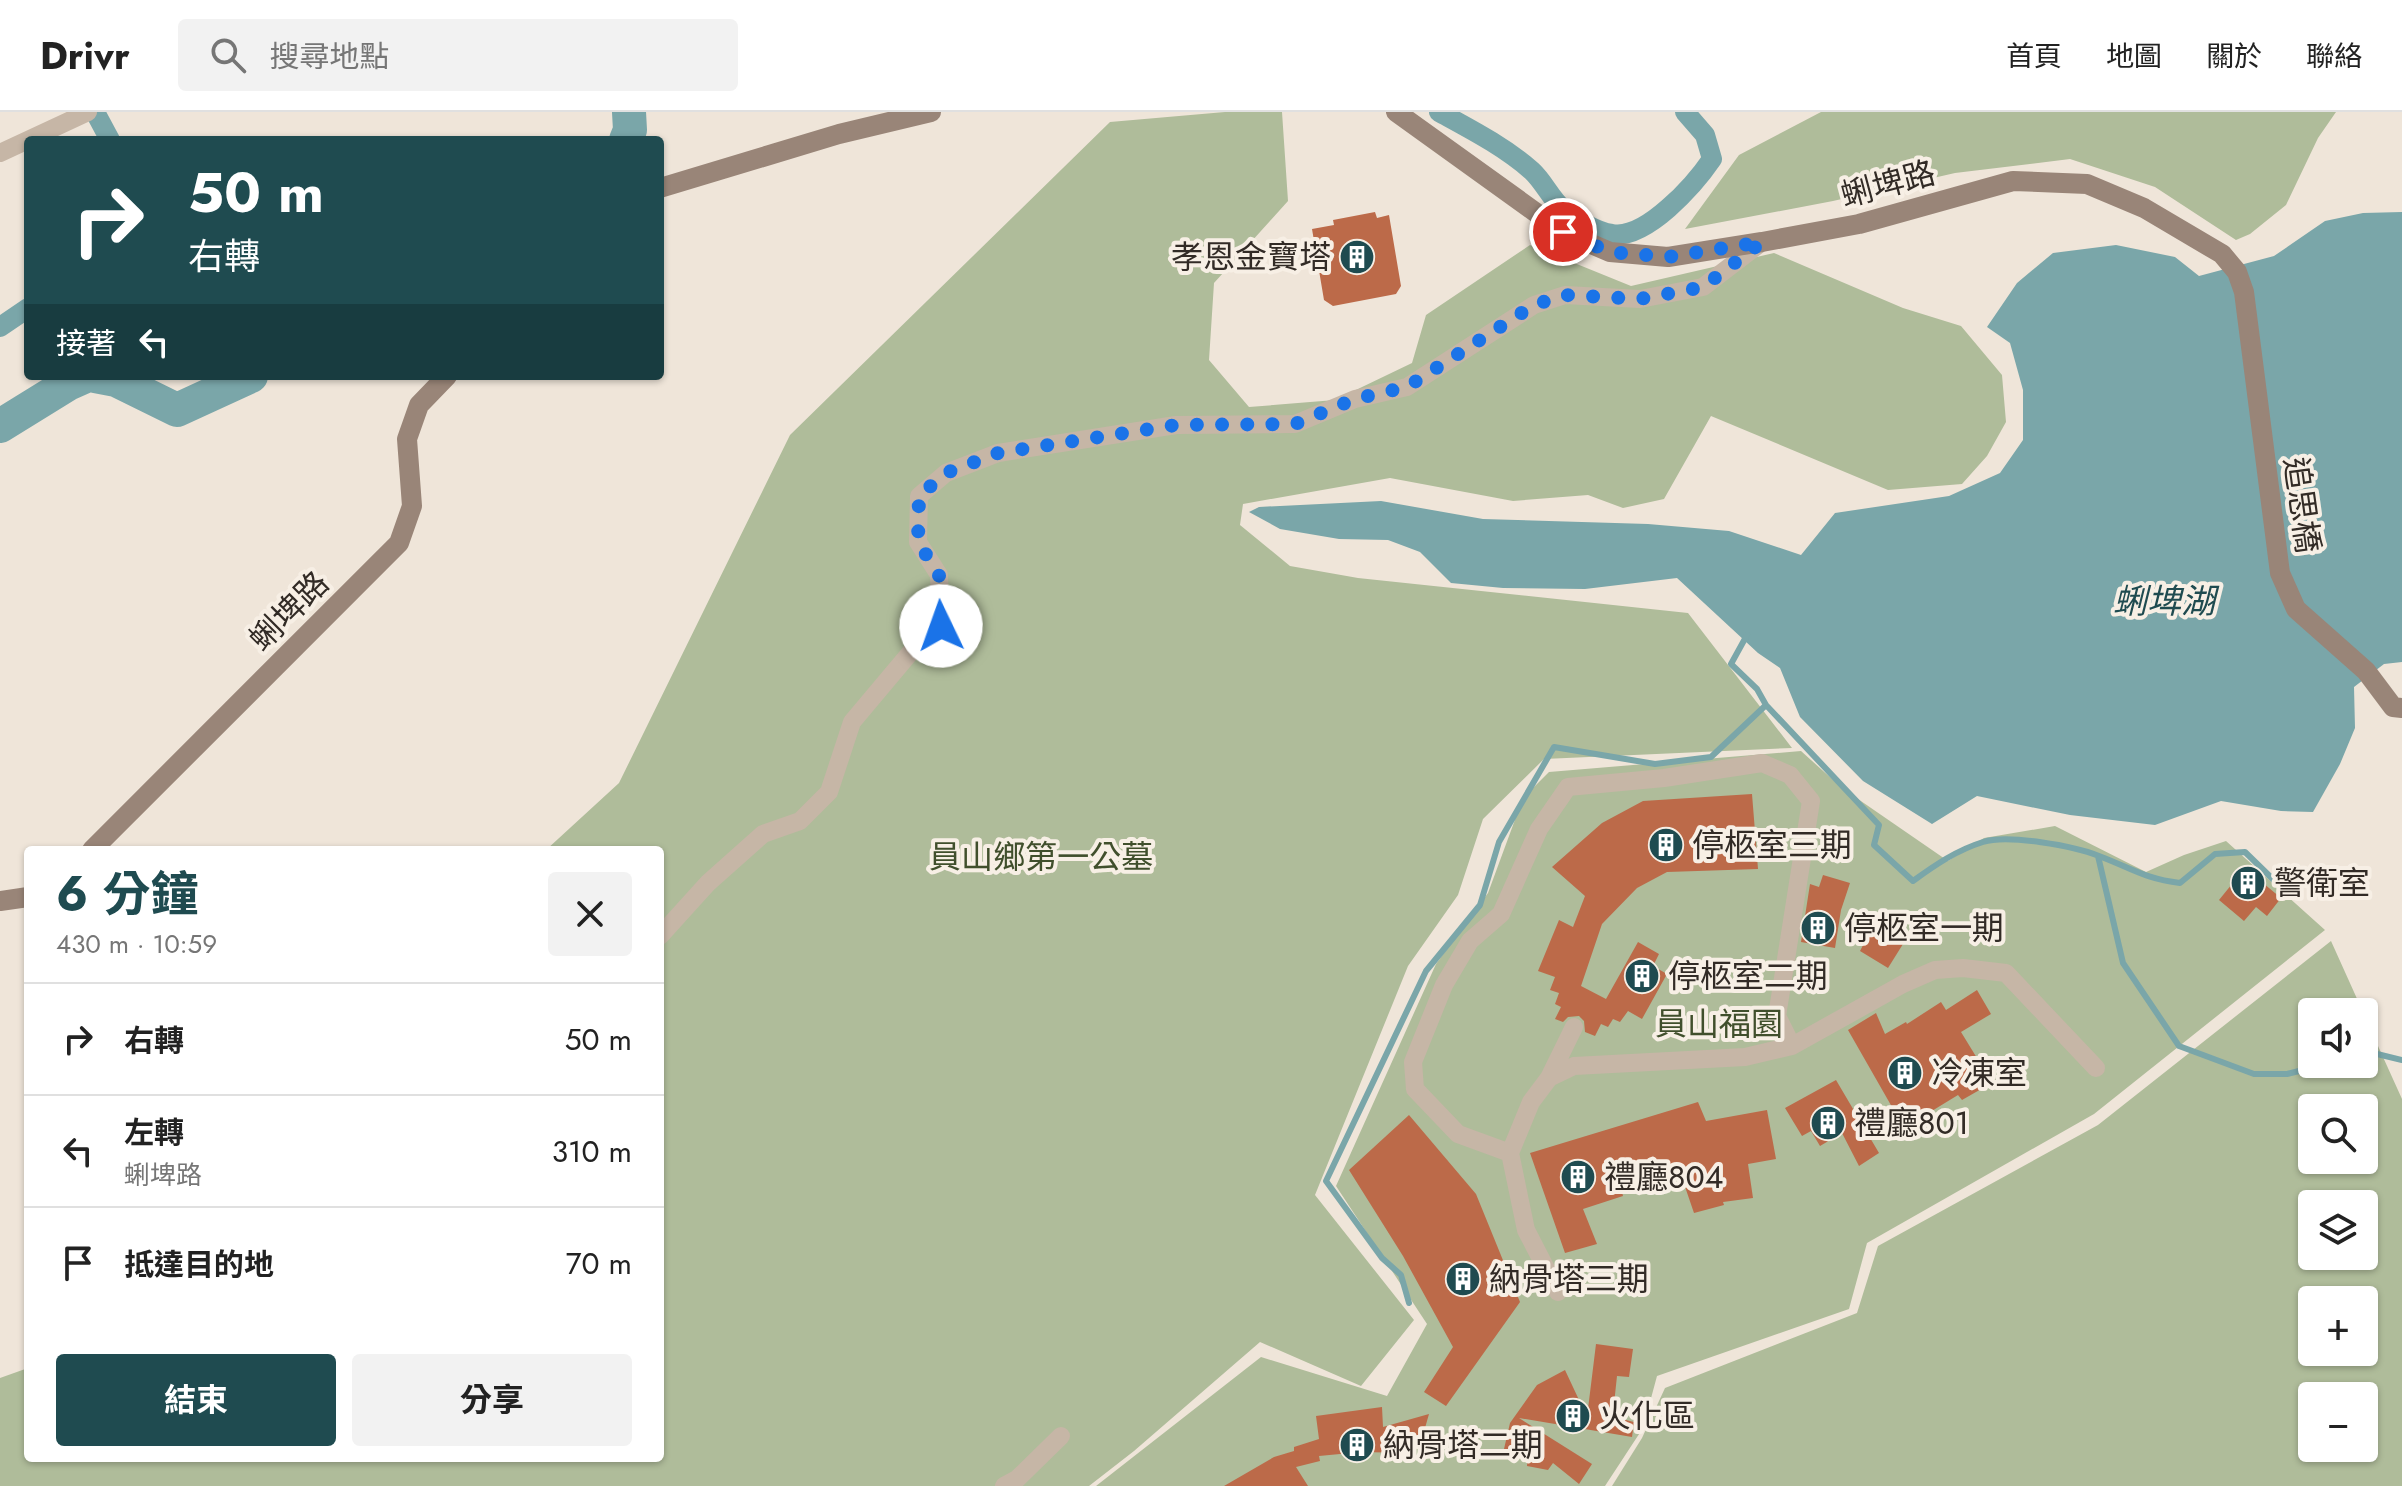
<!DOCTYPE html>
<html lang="zh-TW">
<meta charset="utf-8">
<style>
:root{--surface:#fff;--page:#f2f2f2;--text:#222;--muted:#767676;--line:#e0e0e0;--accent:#1f4b50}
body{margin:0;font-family:Jost,"Noto Sans TC",sans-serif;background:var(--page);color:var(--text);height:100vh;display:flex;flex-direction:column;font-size:30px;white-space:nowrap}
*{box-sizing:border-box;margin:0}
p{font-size:26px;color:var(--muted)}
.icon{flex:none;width:44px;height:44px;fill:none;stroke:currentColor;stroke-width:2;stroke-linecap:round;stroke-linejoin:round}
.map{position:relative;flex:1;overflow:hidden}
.sheet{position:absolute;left:24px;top:734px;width:640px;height:616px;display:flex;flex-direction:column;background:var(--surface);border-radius:8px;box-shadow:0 2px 6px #0004}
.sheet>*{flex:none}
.hud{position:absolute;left:24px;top:24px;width:640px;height:244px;border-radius:8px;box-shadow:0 2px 6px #0004;background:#1f4b50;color:#fff;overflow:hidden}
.controls{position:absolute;left:2298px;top:886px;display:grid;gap:16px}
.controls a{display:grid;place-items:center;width:80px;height:80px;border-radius:8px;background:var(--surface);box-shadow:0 2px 6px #0004;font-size:40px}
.pin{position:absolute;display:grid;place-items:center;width:68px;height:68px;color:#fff;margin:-34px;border:4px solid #fff;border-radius:50%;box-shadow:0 2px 8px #0007}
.me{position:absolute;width:88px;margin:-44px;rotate:357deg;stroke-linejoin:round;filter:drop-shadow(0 0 6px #0008)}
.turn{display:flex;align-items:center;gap:28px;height:168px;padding:0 32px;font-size:36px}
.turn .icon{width:104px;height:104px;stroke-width:2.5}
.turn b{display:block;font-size:56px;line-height:68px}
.then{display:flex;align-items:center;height:76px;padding:0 32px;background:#0003;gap:16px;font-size:30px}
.round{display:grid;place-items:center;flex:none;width:84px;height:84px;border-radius:8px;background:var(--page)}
.headline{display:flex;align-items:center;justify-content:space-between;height:136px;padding:0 32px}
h1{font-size:48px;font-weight:700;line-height:60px;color:var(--accent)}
.button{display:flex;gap:16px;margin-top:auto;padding:16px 32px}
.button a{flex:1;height:92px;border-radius:8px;background:var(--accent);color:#fff;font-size:32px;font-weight:700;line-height:92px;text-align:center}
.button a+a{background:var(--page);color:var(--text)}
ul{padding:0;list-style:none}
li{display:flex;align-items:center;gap:24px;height:112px;padding:0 32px;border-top:2px solid var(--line)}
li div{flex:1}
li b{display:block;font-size:30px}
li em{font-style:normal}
header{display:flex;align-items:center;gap:48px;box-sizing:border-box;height:112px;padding:0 40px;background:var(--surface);border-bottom:2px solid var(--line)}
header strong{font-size:38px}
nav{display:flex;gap:44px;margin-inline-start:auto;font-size:28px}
.search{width:560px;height:72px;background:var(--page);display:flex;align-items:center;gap:20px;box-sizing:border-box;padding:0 28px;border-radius:8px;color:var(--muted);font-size:30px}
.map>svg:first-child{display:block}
.green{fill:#afbc9a;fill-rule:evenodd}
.water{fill:#7aa6a9}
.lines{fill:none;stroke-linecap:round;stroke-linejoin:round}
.stream{stroke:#7aa6a9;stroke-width:6}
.canal{stroke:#7aa6a9;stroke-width:20}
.river{stroke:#7aa6a9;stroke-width:34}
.building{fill:#bc6a49}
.street{stroke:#c6b6a6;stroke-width:18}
.secondary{stroke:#998578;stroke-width:20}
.route{stroke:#1a73e8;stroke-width:14;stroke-dasharray:0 25.2}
.labels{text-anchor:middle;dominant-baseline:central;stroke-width:8;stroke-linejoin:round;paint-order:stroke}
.street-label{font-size:32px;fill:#322b26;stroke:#f7efe5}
.poi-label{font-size:32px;fill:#322b26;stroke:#f7efe5;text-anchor:start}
.park-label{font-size:32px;fill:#404f2c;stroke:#f7efe5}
.water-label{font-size:34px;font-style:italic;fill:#1f4b50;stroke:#f7efe5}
</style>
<header>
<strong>Drivr</strong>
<div class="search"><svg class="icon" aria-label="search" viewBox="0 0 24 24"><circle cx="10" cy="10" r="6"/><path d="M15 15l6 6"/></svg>搜尋地點</div>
<nav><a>首頁</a><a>地圖</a><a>關於</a><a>聯絡</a></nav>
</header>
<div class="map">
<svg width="2402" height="1374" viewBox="0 0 2402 1374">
<rect width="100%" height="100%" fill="#efe5d9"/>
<path class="green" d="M1225,0H1282L1288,89L1214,171L1209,248L1249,295L1335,288L1412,251L1426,203L1530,133L1631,174L1774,141L1903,196L1961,214L2002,263L2006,310L1987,344L1962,372L1888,378L1711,304L1664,387L1623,396L1588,383L1513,389L1390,366L1243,392L1240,413L1290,454L1358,466L1688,501L1792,636L1544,647L1483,707L1458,783L1408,854L1315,1083L1414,1208L1361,1274L1260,1230L1134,1339L1089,1374H0V1266L28,1256V1346H660V738H546L619,671L790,323L1110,10Z
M1821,0H2336L2318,26L2286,93L2250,122L2236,128L2155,75L2070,47L1955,61L1833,89L1685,117L1739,43Z
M1801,639L1842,676L1948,749L1984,726L2055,714L2146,760L2184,743L2226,729L2325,818L2094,1002L1867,1131L1849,1197L1657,1264L1643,1316L1605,1374H1096L1261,1245L1387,1284L1427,1212L1336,1074L1436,852L1488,781L1523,686L1549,660Z
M2331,829L2363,900H2312V952H2364V903L2402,987V1374H1612L1642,1326L1665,1276L1857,1201L1878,1134L2098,1013ZM2364,996V1048H2312V996ZM2364,1092V1144H2312V1092ZM2364,1188V1240H2312V1188ZM2364,1284V1336H2312V1284Z"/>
<path class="water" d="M2402,100V550L2384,552L2354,575L2355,616L2340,652L2313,700L2281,699L2221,689L2155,713L2070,703L1977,684L1932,712L1863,669L1800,605L1780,556L1758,541L1677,466L1585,477L1503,476L1451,471L1420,440L1388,428L1339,427L1280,417L1249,400L1259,395L1381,389L1483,407L1648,412L1729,419L1801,443L1835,401L1949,384L2000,361L2023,328V278L2010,231L1987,215L2017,171L2053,141L2116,133L2175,145L2199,164L2274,144L2325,109L2363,101Z"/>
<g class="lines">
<path class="stream" d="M1747,523L1731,552L1757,577L1766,593L1879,713L1874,733L1913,769C1935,753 1957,738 1983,730C2008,722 2074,734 2099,744C2131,756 2145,767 2180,771L2215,742L2245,740L2284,778
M2098,744L2123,851L2179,934L2254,962H2287L2327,952
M2364,943L2373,941L2402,948
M1409,1191L1401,1163L1382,1146L1326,1069L1426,859L1480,793L1499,730L1554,635L1655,652L1711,645L1766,593"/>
<path class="canal" d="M95,0L110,28
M1439,0C1470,17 1505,35 1532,59C1544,70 1551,87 1563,97C1575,107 1597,120 1612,122C1646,128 1695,72 1712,47L1705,23L1685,0
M0,215L28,196"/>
<path class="river" d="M626,28L630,18L629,0
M95,264L116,268L177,298L251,264
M0,314L68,272L86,264"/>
</g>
<path class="building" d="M1375,100L1377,106L1389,103L1401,174L1396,182L1333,194L1324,188L1312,117L1334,113L1333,108Z
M1752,682L1758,757L1667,760L1637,776L1602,812L1581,874L1606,887L1638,830L1659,842L1653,854L1667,862L1642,907L1628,899L1620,910L1613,907L1608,915L1601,912L1595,924L1585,920L1584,909L1579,904L1568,905L1563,910L1555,907L1561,895L1555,892L1559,881L1550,878L1555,865L1538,859L1559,808L1573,815L1585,784L1552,755L1602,711L1643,689Z
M2245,756L2281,786L2267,804L2256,795L2244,809L2219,788Z
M1823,763L1850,771L1841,798L1835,836L1801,830L1810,772L1819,775Z
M1877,806L1908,824L1888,856L1860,839Z
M1977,878L1991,902L1961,920L1988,964L1980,969L1983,976L1962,988L1958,983L1904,1016L1848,918L1876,901L1885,922L1906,910L1907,912L1941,890L1946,898Z
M1836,968L1879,1041L1859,1054L1842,1021L1820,1034L1811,1019L1802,1024L1785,996Z
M1698,990L1706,1009L1767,998L1776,1047L1748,1052L1753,1086L1723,1090L1724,1093L1694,1101L1682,1066L1622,1080L1623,1084L1583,1097L1597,1132L1565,1141L1530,1041Z
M1409,1003L1476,1082L1520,1190L1446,1294L1424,1280L1453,1235L1403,1144L1349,1058Z
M1596,1232L1633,1237L1629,1265L1617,1264L1614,1292L1623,1301L1622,1307L1634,1310L1632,1325L1519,1306L1592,1352L1579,1372L1553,1351L1548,1358L1527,1354L1528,1342L1504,1337L1510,1311L1537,1273L1565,1258L1587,1305Z
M1382,1295L1383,1315L1429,1302L1423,1323L1409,1341L1361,1340L1319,1344L1320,1349L1296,1355L1308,1374H1224L1274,1345L1294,1339V1335L1319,1327L1316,1304Z"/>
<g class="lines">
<path class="street" d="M0,41L88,0
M660,824L708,771L763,722L800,709L829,680L852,610L915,535L941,514L939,463L918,430L919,384L946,361L998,341L1176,313L1295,312L1355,287L1407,275L1534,193L1565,183L1640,187L1703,175L1762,130
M1549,966L1574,915
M1510,1041L1458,1022L1415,977L1413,950L1444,873L1470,829L1501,802L1539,717L1568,675L1664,666L1762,651L1790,663L1811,689L1777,904L1792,934
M1558,1180L1526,1118L1510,1041L1531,990L1549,966L1574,954L1745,945L1792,934L1903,872L1935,858L1963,856L2006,861L2096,956
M1004,1374L1017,1367L1061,1324"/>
<path class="secondary" d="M1396,0L1563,120L1610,140L1668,145L1762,130L1859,112L2013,69L2087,72L2144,96L2222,142L2237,160L2244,180L2280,461L2296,497L2366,559L2393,595L2402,596
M660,76L839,22L931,0
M92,738L399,431L412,394L407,327L419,293L447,264
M0,789L28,785"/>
</g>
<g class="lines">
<path class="route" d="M941,514L939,463L918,430L919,384L946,361L998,341L1176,313L1295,312L1355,287L1407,275L1534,193L1565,183L1640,187L1703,175L1762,130L1668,145L1610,140L1563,120"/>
</g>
<defs>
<symbol id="building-disc" viewBox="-11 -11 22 22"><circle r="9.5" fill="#1f4b50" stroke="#f7efe5"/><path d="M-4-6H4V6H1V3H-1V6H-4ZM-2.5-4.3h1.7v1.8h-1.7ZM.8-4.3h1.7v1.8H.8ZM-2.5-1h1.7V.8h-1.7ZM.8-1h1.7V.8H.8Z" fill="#fff"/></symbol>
</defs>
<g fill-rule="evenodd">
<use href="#building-disc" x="1337" y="125" width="40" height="40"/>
<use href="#building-disc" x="1646" y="713" width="40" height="40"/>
<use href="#building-disc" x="2228" y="751" width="40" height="40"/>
<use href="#building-disc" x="1798" y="796" width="40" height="40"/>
<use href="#building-disc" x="1622" y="844" width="40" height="40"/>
<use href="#building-disc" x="1885" y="941" width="40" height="40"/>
<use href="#building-disc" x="1808" y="991" width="40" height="40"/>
<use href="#building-disc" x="1558" y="1045" width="40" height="40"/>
<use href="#building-disc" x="1443" y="1147" width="40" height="40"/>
<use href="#building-disc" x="1553" y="1284" width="40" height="40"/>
<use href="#building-disc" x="1337" y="1313" width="40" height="40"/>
</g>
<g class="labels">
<g class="street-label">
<text transform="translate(1888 72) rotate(-15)">蜊埤路</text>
<text transform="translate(2302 393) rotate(82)">追思橋</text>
<text transform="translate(289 499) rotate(-45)">蜊埤路</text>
</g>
<g class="poi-label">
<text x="1331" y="145" text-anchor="end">孝恩金寶塔</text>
<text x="1692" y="733">停柩室三期</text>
<text x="2274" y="771">警衛室</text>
<text x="1844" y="816">停柩室一期</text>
<text x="1668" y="864">停柩室二期</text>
<text x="1931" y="961">冷凍室</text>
<text x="1854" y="1011">禮廳801</text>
<text x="1604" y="1065">禮廳804</text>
<text x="1489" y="1167">納骨塔三期</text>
<text x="1599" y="1304">火化區</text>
<text x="1383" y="1333">納骨塔二期</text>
</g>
<g class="park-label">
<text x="1041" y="745">員山鄉第一公墓</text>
<text x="1719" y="912">員山福園</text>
</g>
<g class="water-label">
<text x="2164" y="489">蜊埤湖</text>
</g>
</g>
</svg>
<div class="controls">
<a><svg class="icon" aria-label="sound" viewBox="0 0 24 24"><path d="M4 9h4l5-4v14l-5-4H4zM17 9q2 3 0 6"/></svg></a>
<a><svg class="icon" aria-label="search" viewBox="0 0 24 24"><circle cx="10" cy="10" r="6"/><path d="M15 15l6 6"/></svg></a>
<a><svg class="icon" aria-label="layers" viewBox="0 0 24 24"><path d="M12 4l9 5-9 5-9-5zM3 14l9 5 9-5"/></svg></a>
<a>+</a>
<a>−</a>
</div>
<div class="pin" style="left:1563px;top:120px;background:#d93025"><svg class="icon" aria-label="arrive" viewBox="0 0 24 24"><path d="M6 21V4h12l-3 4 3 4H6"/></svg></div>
<svg class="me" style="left:941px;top:514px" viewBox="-20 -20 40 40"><circle r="19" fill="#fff"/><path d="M0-13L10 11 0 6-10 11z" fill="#1a73e8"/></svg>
<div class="hud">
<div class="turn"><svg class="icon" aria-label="right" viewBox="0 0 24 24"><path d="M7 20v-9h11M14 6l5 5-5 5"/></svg><div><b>50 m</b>右轉</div></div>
<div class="then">接著<svg class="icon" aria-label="left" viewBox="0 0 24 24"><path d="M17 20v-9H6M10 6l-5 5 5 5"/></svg></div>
</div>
<section class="sheet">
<div class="headline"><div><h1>6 分鐘</h1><p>430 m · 10:59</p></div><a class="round"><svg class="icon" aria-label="close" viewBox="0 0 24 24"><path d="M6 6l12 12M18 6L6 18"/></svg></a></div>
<ul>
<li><svg class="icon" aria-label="right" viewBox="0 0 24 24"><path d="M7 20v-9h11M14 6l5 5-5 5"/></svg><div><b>右轉</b></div><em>50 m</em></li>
<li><svg class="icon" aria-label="left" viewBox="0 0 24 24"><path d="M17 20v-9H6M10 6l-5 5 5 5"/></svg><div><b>左轉</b><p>蜊埤路</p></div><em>310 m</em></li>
<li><svg class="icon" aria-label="arrive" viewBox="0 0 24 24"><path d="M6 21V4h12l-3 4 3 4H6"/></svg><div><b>抵達目的地</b></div><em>70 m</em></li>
</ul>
<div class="button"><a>結束</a><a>分享</a></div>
</section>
</div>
